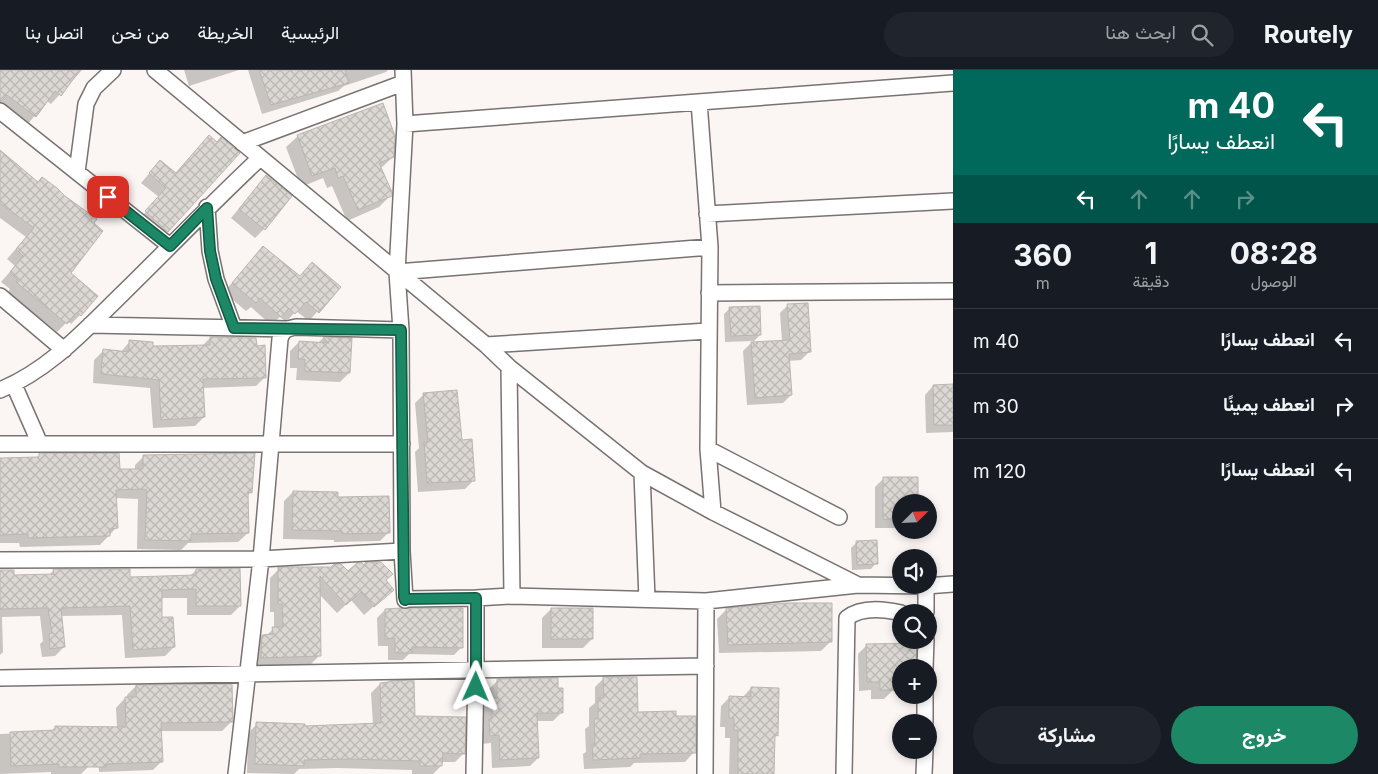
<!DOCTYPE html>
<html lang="ar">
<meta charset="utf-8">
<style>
:root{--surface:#171b24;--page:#20242c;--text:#f1f3f6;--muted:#9ea1a6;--line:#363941;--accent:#1c8866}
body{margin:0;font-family:Inter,Vazirmatn,sans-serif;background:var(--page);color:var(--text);direction:rtl;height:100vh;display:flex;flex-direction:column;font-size:19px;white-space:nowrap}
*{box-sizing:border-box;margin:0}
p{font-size:16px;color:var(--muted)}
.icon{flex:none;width:28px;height:28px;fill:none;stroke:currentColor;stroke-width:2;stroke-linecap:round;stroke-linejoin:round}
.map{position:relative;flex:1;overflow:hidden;direction:ltr}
.side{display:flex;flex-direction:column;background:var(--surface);width:425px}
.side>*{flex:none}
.hud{background:#00695c;color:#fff;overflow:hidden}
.needle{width:32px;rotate:66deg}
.tools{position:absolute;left:892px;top:424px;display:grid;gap:10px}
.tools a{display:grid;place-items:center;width:45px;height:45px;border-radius:50%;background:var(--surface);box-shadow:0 2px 8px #0003;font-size:25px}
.pin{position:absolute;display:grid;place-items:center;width:42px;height:42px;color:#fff;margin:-21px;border-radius:10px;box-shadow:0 2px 8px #0006}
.me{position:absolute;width:55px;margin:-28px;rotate:1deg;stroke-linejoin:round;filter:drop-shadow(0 0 4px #0008)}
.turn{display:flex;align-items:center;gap:18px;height:105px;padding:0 20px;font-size:22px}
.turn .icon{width:65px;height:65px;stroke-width:2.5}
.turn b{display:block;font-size:35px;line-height:42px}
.lanes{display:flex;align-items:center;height:48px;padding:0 20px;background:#0003;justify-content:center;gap:25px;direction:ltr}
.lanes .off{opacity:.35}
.eta{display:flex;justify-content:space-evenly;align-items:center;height:85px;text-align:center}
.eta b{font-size:30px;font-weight:700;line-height:35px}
.primary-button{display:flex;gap:10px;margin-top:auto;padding:10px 20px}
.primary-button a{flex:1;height:58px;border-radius:30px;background:var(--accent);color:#fff;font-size:20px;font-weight:700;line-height:58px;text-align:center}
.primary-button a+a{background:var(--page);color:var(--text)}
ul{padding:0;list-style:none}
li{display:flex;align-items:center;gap:15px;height:65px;padding:0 20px;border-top:1px solid var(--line)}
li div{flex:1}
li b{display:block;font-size:19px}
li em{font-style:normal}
header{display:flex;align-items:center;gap:30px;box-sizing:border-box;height:70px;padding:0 25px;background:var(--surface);border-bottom:1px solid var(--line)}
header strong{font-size:24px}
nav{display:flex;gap:28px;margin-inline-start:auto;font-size:18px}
.search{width:350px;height:45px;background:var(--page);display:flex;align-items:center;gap:12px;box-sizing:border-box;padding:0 18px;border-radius:28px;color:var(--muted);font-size:19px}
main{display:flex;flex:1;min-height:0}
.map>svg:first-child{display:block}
.shadow{fill:#0003}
.building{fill:url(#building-cross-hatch);stroke:#bab6b3}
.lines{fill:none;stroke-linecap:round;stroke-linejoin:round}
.minor-casing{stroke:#787371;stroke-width:18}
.minor{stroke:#fff;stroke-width:15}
.route-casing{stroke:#125842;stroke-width:12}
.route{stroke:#1c8866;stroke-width:9}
</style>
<header>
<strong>Routely</strong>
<div class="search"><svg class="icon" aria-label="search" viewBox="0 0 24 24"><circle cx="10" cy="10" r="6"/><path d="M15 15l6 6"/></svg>ابحث هنا</div>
<nav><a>الرئيسية</a><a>الخريطة</a><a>من نحن</a><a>اتصل بنا</a></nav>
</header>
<main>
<section class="side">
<div class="hud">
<div class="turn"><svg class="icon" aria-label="left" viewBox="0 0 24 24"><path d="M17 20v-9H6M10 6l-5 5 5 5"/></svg><div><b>40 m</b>انعطف يسارًا</div></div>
<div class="lanes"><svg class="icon" aria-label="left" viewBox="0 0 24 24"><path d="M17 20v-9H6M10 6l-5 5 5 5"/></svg><svg class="icon off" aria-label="ahead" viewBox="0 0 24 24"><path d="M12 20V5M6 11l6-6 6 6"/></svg><svg class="icon off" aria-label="ahead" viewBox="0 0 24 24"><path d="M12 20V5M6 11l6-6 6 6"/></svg><svg class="icon off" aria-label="right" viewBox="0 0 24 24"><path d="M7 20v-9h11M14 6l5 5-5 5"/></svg></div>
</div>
<div class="eta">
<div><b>08:28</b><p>الوصول</p></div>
<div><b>1</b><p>دقيقة</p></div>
<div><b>360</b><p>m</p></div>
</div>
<ul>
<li><svg class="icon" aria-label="left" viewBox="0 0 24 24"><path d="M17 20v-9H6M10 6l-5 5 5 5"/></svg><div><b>انعطف يسارًا</b></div><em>40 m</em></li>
<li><svg class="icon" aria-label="right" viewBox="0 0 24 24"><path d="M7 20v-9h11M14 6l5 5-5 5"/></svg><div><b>انعطف يمينًا</b></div><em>30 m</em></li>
<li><svg class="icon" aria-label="left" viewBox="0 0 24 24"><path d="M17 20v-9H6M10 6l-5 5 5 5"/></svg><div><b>انعطف يسارًا</b></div><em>120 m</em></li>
</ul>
<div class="primary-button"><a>خروج</a><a>مشاركة</a></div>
</section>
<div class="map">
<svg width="953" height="704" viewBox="0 0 953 704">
<defs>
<pattern id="building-cross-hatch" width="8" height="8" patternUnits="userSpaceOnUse" patternTransform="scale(1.25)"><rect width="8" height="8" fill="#dbd7d3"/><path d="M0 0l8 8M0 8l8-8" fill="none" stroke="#bbb8b4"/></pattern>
</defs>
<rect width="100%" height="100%" fill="#fbf6f3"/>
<path class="shadow" d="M0,0H82L51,34L47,31L27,55L0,36Z
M184,0H239L189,16Z
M248,0H388L386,2L344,16L338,21L262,44Z
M298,66L393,87L380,99L391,125L379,137L347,151L332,116L327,118L323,108L301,117L286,77Z
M201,75L167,161L159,170L138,151L159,127L141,113L152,100L175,104Z
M0,87L70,204L80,245L71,254L68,251L57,262L8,222L10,219L1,212L15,196L7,189L26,167L0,148Z
M266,106L264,159L255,168L231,148Z
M263,177L299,207L312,193L339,217L309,251L296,241L286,252L280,247L271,255L251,237L246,241L224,222Z
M788,235L809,282L801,290L788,291L791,325L783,333L747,335L743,281L751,273L782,271L780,243Z
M730,238L760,265L754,271L725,272L724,244Z
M210,268L265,307L256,316L202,318L204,347L195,356L153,358L150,318L93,313L94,290L103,281L121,282L130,271L151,277L202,276Z
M323,268L350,269L349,303L340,312L296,310L297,298H290V281L299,272L318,273Z
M953,315V362L926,363L925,325L933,316Z
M424,324L461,371L474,410L465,419L418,422L415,382L419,378L415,333Z
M40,385L118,401L135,400V395L144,386L251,422L247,426L248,463L238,472L188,473L181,480L137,479L138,429L115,428L116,458L100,475L20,477L19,473H0V389L36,388Z
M884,408H917V432H901V458H875V417Z
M293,422L336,429L389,462L380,471L334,472V470L283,469L284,431Z
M857,472L876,493L871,499L852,500L851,478Z
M279,499L347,503L384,511L383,528L364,545L351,530L337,543L319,524V586L310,595L252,596L253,575L262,566H266L274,558V542H270V508Z
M54,500L129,508L189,507L196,500L240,536L231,545H187V528H161V548L174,577L165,586L125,588L122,545L61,546L64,577L55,586L42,587L40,574L43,571L40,546L2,547L3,582L0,585V501L13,507L49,505Z
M551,539L592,569L583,578H542V548Z
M385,540L462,577L454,585L409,584L403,590H388V576H378L377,548Z
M726,540L830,572L821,581L719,583L717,549Z
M867,575L901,598V621H892L884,629H871V620L859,621L858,584Z
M604,608L636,643L674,648L694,682L685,692L634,693L630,697L584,699L583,684L586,682L585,659L589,656V638L595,633V617Z
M498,610L562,642L553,651H536L538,688L530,696L492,698L491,673L481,674V659L484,656V637L489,632V619Z
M380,614L414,647L464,683L455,692H441V696L433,704H412V700L338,698L299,699L294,704L247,703L248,663L257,654L304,657L373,655L371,623Z
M136,616L231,652L222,661H160L162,691L153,700L99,702L98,691L88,697L81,704H51V702L0,704V664L51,662L55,657L117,658L116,638L125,628H127V625Z
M751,618L777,665L773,669V704H729L730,668H725V657H720L721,636L730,627L742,628Z"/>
<path class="building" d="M0,0H80L61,26L55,21L36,47L7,25L0,32Z
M259,0H345L349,13L271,35Z
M383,33L395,66L394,87L379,93L392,122V126L358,140L343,106L338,108L335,98L312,106L297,65Z
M209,65L217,72L221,67L240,83L168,162L145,141L166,118L149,103L160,90L176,103Z
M0,80L38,112L42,107L57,118L65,126L97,149L94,153L103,161L71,203L98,226L81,246L77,242L67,254L16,212L18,210L10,202L23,186L16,179L34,158L0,133Z
M266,105L292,126L265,160L239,139Z
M263,176L300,206L312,192L341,217L319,243L306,232L295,244L289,238L281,247L260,228L256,233L232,213Z
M808,233L811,282L789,284L792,325L755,328L751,272L790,270L787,234Z
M760,236L761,265L731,266L729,237Z
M210,267L256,268L257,276L265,275L266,308L203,309L205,347L161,350L159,310L101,304L103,279L129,282V270L153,272V276L210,275Z
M323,267L352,268L350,303L305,301V289H298L299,271L329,273Z
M953,314V355H934L933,315Z
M457,320L462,370L472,369L475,411L427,413L424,372H428L423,323Z
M39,383H119L120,399H143V385L255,383L252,423L248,422L249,463L191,464V471L145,470L147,420L144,419L116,420L118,458L110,459V466L28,468V464L0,465V388L39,387Z
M883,407H918V432H901V449H883Z
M293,421L338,422V427L389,426L390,463L342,464V461L292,460Z
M877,470L878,494L857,495L856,471Z
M366,492H381L393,504L386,510L394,520L374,537L361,522L346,535L320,506L321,586L261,588L262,565L273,564L272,557H283L282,534H278V497H331L334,494H341L348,501L357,493H362L364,495Z
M240,498L241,536H196V519L162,520V547H173L175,577L133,580L130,536L61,538L65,577L50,579L49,564L52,563L48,538L0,539V500H14V505L54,504L53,499H130V507L196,505V499Z
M788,533H832V572L728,575L726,538Z
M401,538H463V578L412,577V583H395V568L385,569V539Z
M551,538H593V569H551Z
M917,573L916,598H901V612L894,613V620H880V612H867L866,574Z
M603,607H637L638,642L676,641V646H696V683L640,684V688L593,690L592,674H595L594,649H598V628H604Z
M558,608V618H563V643H539L537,644L539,688L500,690L499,665L490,666L489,649H492V628H497V609Z
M414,610L415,646L466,647L465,684L443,683L442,696H420V691L348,689L304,690V696L255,694L256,652L305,654V656L381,653L380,613L389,612V611Z
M232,614L233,652L161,653L163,692L106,694V697H59V694L11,696L10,662L55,660V656L126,657L125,627H136V615Z
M751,617L779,618L778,666L775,665L774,704H738V660H734V648H729V626L751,627Z"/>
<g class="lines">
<defs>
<path id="minor" d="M155,0L486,275L509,297L642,403L713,442L858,515
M403,0L405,54L397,202L401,260L402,481L405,530L407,529L476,528L512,526L706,531L858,515L926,516L953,514
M699,32L710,177L708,379L713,442
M0,41L170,176
M405,54L953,13
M242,73L403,13
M77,102L86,34L94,18L113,0
M207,137L210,181L216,209L234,258
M707,144L953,131
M397,202L710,177
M709,223L953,221
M0,226L64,280
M90,255L287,259
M486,275L708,261
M509,297L512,526
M14,315L40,374
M0,320C49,300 85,260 122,224C168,179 213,132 260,88
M0,374H402
M708,379L839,447
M642,403L647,529
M0,490L261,489L402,481
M926,542V516
M925,598L926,570
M0,608L706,596
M925,652V625
M236,704L261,489L280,269C283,260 286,259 296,257L401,260
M474,704L476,599V528
M705,704L706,531
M844,704L847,548C862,536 884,539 901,543
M924,704L925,680"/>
</defs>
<use href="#minor" class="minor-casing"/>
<use href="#minor" class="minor"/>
</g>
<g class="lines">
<defs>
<path id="route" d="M108,127L170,176L207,138L210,181L216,209L234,258L401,260L404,527L405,530L407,529L476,528V617"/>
</defs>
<use href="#route" class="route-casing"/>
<use href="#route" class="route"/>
</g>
</svg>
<div class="tools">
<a><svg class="needle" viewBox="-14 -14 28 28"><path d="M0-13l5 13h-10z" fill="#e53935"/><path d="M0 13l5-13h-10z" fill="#9ea1a6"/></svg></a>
<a><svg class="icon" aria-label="sound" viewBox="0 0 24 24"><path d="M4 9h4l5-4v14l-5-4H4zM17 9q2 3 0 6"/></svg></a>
<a><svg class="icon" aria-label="search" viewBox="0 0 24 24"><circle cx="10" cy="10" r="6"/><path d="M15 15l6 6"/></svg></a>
<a>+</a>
<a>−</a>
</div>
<div class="pin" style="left:108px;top:127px;background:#d93025"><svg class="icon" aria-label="arrive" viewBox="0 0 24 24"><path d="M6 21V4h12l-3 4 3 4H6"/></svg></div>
<svg class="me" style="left:476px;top:617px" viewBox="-20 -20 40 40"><path d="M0-17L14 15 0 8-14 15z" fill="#1c8866" stroke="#fff" stroke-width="4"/></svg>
</div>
</main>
